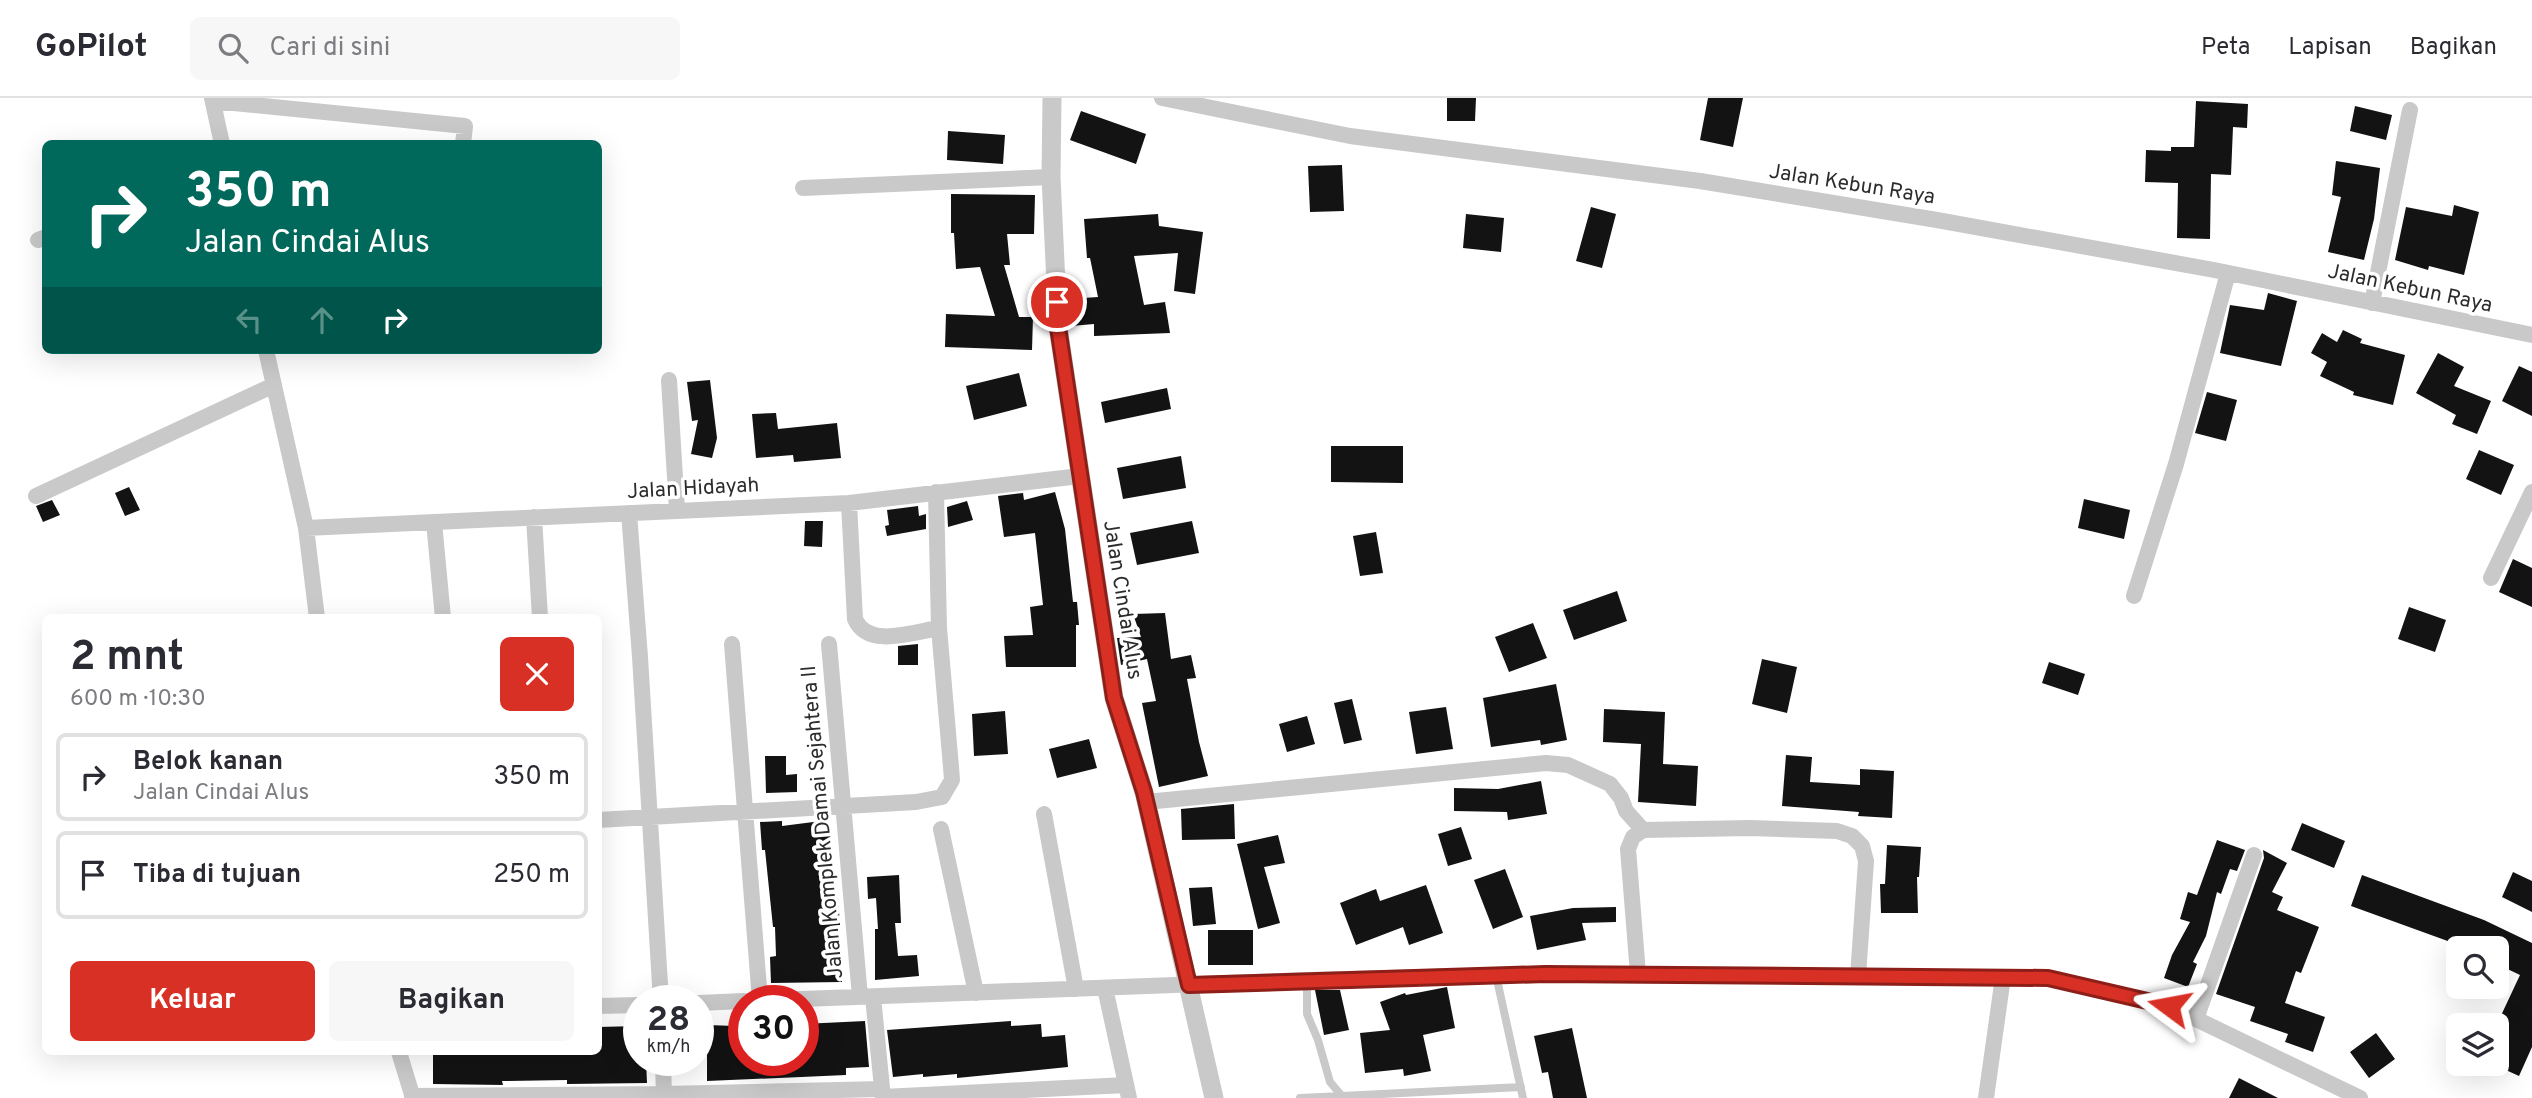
<!DOCTYPE html>
<html lang="id">
<meta charset="utf-8">
<style>
:root{--surface:#fff;--page:#f7f7f7;--text:#2b2b33;--muted:#7c7c81;--line:#e1e1e2;--accent:#d93025}
body{margin:0;font-family:Overpass,sans-serif;background:var(--page);color:var(--text);height:100vh;display:flex;flex-direction:column;font-size:26px;white-space:nowrap}
*{box-sizing:border-box;margin:0}
p{font-size:23px;color:var(--muted)}
.icon{flex:none;width:38px;height:38px;fill:none;stroke:currentColor;stroke-width:2;stroke-linecap:round;stroke-linejoin:round}
.map{position:relative;flex:1;overflow:hidden}
.sheet{position:absolute;left:42px;top:516px;width:560px;height:441px;display:flex;flex-direction:column;background:var(--surface);border-radius:10px;box-shadow:0 7px 28px #0002}
.sheet>*{flex:none}
.banner{position:absolute;left:42px;top:42px;width:560px;height:214px;border-radius:10px;box-shadow:0 7px 28px #0002;background:#00695c;color:#fff;overflow:hidden}
.controls{position:absolute;left:2446px;top:838px;display:grid;gap:14px}
.controls a{display:grid;place-items:center;width:63px;height:63px;border-radius:10px;background:var(--surface);box-shadow:0 7px 28px #0002;font-size:35px}
.speed{position:absolute;left:623px;top:887px;display:flex;gap:14px;font-size:35px;font-weight:700;text-align:center}
.speed>*{display:grid;place-content:center;width:91px;height:91px;border-radius:50%;background:var(--surface);box-shadow:0 7px 28px #0002;line-height:1}
.speed small{font-size:18px;font-weight:400}
.speed .limit{border:10px solid #d22;background:#fff;color:#111}
.pin{position:absolute;display:grid;place-items:center;width:60px;height:60px;color:#fff;margin:-30px;border:4px solid #fff;border-radius:50%;box-shadow:0 2px 7px #0007}
.me{position:absolute;width:77px;margin:-38px;rotate:283deg;stroke-linejoin:round;filter:drop-shadow(0 0 5px #0008)}
.turn{display:flex;align-items:center;gap:24px;height:147px;padding:0 28px;font-size:32px}
.turn .icon{width:91px;height:91px;stroke-width:2.5}
.turn b{display:block;font-size:49px;line-height:60px}
.lanes{display:flex;align-items:center;height:66px;padding:0 28px;background:#0003;justify-content:center;gap:35px;direction:ltr}
.lanes .off{opacity:.35}
.round{display:grid;place-items:center;flex:none;width:74px;height:74px;border-radius:10px;background:var(--page)}
.summary{display:flex;align-items:center;justify-content:space-between;height:119px;padding:0 28px}
h1{font-size:42px;font-weight:700;line-height:52px}
.primary-button{display:flex;gap:14px;margin-top:auto;padding:14px 28px}
.primary-button a{flex:1;height:80px;border-radius:10px;background:var(--accent);color:#fff;font-size:28px;font-weight:700;line-height:80px;text-align:center}
.primary-button a+a{background:var(--page);color:var(--text)}
ul{padding:0;list-style:none}
li{display:flex;align-items:center;gap:21px;height:88px;margin:0 14px 10px;padding:0 14px;border:4px solid var(--line);border-radius:10px}
li div{flex:1}
li b{display:block;font-size:26px}
li em{font-style:normal}
header{display:flex;align-items:center;gap:42px;box-sizing:border-box;height:98px;padding:0 35px;background:var(--surface);border-bottom:2px solid var(--line)}
header strong{font-size:33px}
nav{display:flex;gap:38px;margin-inline-start:auto;font-size:24px}
.search{width:490px;height:63px;background:var(--page);display:flex;align-items:center;gap:18px;box-sizing:border-box;padding:0 24px;border-radius:10px;color:var(--muted);font-size:26px}
.map>svg:first-child{display:block}
.building{fill:#131313}
.lines{fill:none;stroke-linecap:round;stroke-linejoin:round}
.service{stroke:#c9c9c9;stroke-width:8}
.minor{stroke:#c9c9c9;stroke-width:16}
.tertiary{stroke:#c9c9c9;stroke-width:19}
.route-casing{stroke:#8d1f18;stroke-width:18}
.route{stroke:#d93025;stroke-width:12}
.labels{text-anchor:middle;dominant-baseline:central;stroke-width:7;stroke-linejoin:round;paint-order:stroke}
.street-label{font-size:21px;fill:#2c2c2c;stroke:#fff}
</style>
<header>
<strong>GoPilot</strong>
<div class="search"><svg class="icon" aria-label="search" viewBox="0 0 24 24"><circle cx="10" cy="10" r="6"/><path d="M15 15l6 6"/></svg>Cari di sini</div>
<nav><a>Peta</a><a>Lapisan</a><a>Bagikan</a></nav>
</header>
<div class="map">
<svg width="2532" height="1000" viewBox="0 0 2532 1000">
<rect width="100%" height="100%" fill="#fff"/>
<path class="building" d="M1447,0H1476L1475,23H1447Z
M1708,0H1743L1733,49L1700,42Z
M2196,3L2248,6L2247,30L2233,29L2231,77L2211,76L2210,141L2177,140L2178,85L2145,84L2146,52L2171,53V49H2194Z
M2355,8L2392,17L2386,42L2350,33Z
M1081,13L1146,36L1136,66L1070,42Z
M948,33L1005,37L1003,66L947,62Z
M2336,63L2380,70L2374,121L2364,162L2328,154L2341,99L2332,97Z
M1342,67L1344,113L1310,114L1308,68Z
M951,96L1035,97L1034,136H1007L1010,167H1004L1019,219H1033L1032,252L945,249L946,216L995,218L980,169L956,171L954,135H951Z
M2454,107L2479,114L2464,177L2429,168L2428,172L2395,162L2406,109L2452,118Z
M1591,109L1616,116L1602,170L1576,163Z
M1158,116L1159,128L1203,134L1195,196L1174,193L1178,155L1134,158L1144,207L1165,204L1170,235L1094,238V226L1071,228L1069,201L1098,199L1090,160H1087L1084,121Z
M1466,116L1504,120L1501,154L1463,150Z
M2268,195L2297,203L2281,268L2220,255L2230,207L2264,212Z
M2343,232L2362,241L2360,245L2405,257L2393,307L2353,297L2354,294L2320,278L2327,264L2311,255L2322,235L2337,244Z
M2438,255L2464,269L2454,288L2491,303L2477,336L2452,326L2456,317L2416,295Z
M2519,268L2532,274V318L2502,303Z
M1019,275L1027,308L974,322L966,288Z
M710,282L717,340L712,360L691,356L698,322L692,323L687,284Z
M1167,290L1171,311L1105,325L1101,304Z
M2207,294L2237,302L2226,343L2195,335Z
M776,315L778,331L837,325L841,360L794,364L793,357L756,360L752,316Z
M1331,348H1403V385L1331,384Z
M2479,352L2514,367L2501,397L2466,381Z
M1181,358L1186,390L1123,401L1117,370Z
M129,389L140,412L125,418L115,395Z
M1055,394L1065,431L1073,504H1077L1079,527H1076V569H1006L1004,538L1033,537L1030,509L1043,507L1035,435L1004,439L998,398L1023,395L1024,402Z
M2084,401L2130,412L2124,441L2078,430Z
M52,402L60,417L43,424L36,408Z
M967,403L973,422L948,429L947,409Z
M918,408L919,418L926,416V431L887,438L885,428L889,427L887,412Z
M805,423H823L822,449L804,448Z
M1192,423L1199,455L1137,467L1130,435Z
M1376,434L1383,475L1360,478L1353,438Z
M2513,461L2532,470V509L2499,494Z
M1617,493L1627,523L1574,542L1563,512Z
M2409,509L2446,522L2435,554L2398,541Z
M1165,515L1171,561L1191,557L1196,580L1187,581L1199,644L1208,678L1159,689L1142,605L1156,603L1147,561L1121,567L1117,540L1141,539L1133,516Z
M1533,525L1547,560L1509,574L1495,539Z
M918,546V567H898V548Z
M1762,561L1797,569L1787,615L1752,606Z
M2049,564L2085,576L2078,597L2042,585Z
M1556,586L1567,642L1541,647L1540,642L1491,649L1483,600Z
M1352,601L1362,642L1344,646L1334,605Z
M1446,609L1453,651L1416,656L1409,614Z
M1604,611L1665,614L1663,666L1698,668L1696,708L1638,704L1641,646L1603,644Z
M1005,613L1008,656L974,658L972,616Z
M1307,618L1315,646L1287,654L1279,626Z
M1089,641L1097,670L1057,680L1049,651Z
M1786,657L1812,659L1810,684L1860,687V671L1894,673L1892,720L1858,718L1859,714L1782,708Z
M765,658H786V677L797,676V694L766,695Z
M1541,683L1547,716L1508,722L1507,714L1454,713V690L1498,691Z
M1234,706L1235,741L1182,742L1181,711Z
M829,722L835,801L838,800L840,827L830,828L831,863L840,862L842,884L771,885L770,859L776,858L775,829H773L765,752H762L760,724L782,723V728Z
M2302,725L2345,743L2334,770L2291,752Z
M1461,729L1472,761L1448,768L1438,736Z
M1278,737L1285,765L1264,769L1280,825L1258,831L1237,746Z
M2217,742L2245,752L2237,773L2230,771L2221,796L2217,794L2206,838L2193,864L2197,866L2188,889L2164,880L2172,857L2190,824L2180,821L2188,794L2197,797Z
M1887,747L1921,749L1919,779H1917L1918,815H1881L1880,786H1885Z
M2263,752L2287,765L2272,794L2283,799L2277,812L2319,829L2301,875L2296,873L2285,905L2325,919L2313,954L2285,944L2288,936L2250,923L2255,909L2216,896L2264,760Z
M1505,771L1523,819L1493,831L1474,782Z
M2513,774L2532,783V814L2502,799Z
M899,777L901,825H895L898,858L917,857L919,878L875,882V831H878L876,800L868,801L867,779Z
M2362,777L2484,822L2532,845V949L2519,978L2497,968V926L2520,877L2497,866V850H2467L2351,808Z
M1426,787L1443,835L1409,847L1403,829L1356,847L1340,805L1376,791L1380,803Z
M1212,789L1216,826L1193,828L1189,790Z
M1616,809V824L1582,825L1586,842L1537,852L1530,818L1573,810Z
M1208,832H1253V867H1208Z
M1447,889L1455,930L1423,937L1431,973L1404,978L1403,971L1365,975L1360,935L1390,932L1380,904L1405,895L1406,897Z
M1315,892H1340L1349,932L1324,937Z
M865,923L869,969L846,970V977L707,983V927L735,928V957H744V962H803V926Z
M1011,923V928L1041,926L1042,939L1065,937L1068,969L957,980V976L923,979V976L893,979L887,932Z
M639,928V962H646L647,985L567,986V982L502,983L503,987L433,986V954H598V929Z
M1572,930L1587,1000H1553L1548,974L1542,975L1534,938Z
M2376,935L2395,961L2369,980L2350,954Z
M2239,980L2278,1000H2229Z"/>
<g class="lines">
<path class="service" d="M1496,877L1523,1000
M1307,882V916L1318,942L1330,984L1342,998L1521,989
M1300,1000L1342,998"/>
<path class="minor" d="M212,0L222,46
M1162,0L1350,38L1700,83L1937,122L2214,172L2532,237
M213,3L465,28L463,46
M803,90L1051,79
M38,142L46,139
M2372,205L2410,12
M266,252L306,430L317,520
M669,282L677,412
M36,398L274,287
M849,405L855,521C868,551 913,534 939,530
M629,415L640,559L661,903
M534,419L540,520
M434,424L443,520
M306,430L849,405L1080,378
M2491,480L2532,394
M2134,498L2176,366L2228,175
M732,546L760,903
M829,546L860,899
M1146,704L1546,665L1568,667L1610,686L1621,700L1626,713L1643,732
M1044,716L1076,891
M598,722L916,704L942,699L952,682L951,669L939,530L936,394
M941,731L976,895
M1638,876L1628,751L1633,739L1643,732L1750,730L1837,733L1852,738L1862,748L1866,763L1858,878
M1105,890L1129,1000
M873,899L883,1000
M749,903L1307,882L1545,876L2047,880L2169,908L2360,1000
M698,905L744,903
M598,908L639,907
M2196,921L2254,757
M399,954L413,1000
M663,962L664,1000
M412,998L664,996L882,991
M883,999L1126,987
M1986,1000L2003,879"/>
<path class="tertiary" d="M1052,0L1051,79L1058,229L1114,600L1144,694L1214,1000"/>
</g>
<g class="lines">
<defs>
<path id="route" d="M1057,204L1058,229L1114,600L1144,694L1189,887L1545,876L2048,880L2169,908"/>
</defs>
<use href="#route" class="route-casing"/>
<use href="#route" class="route"/>
</g>
<g class="labels">
<g class="street-label">
<text transform="translate(1852 87) rotate(9)">Jalan Kebun Raya</text>
<text transform="translate(2410 191) rotate(12)">Jalan Kebun Raya</text>
<text transform="translate(693 391) rotate(-3)">Jalan Hidayah</text>
<text transform="translate(1122 502) rotate(81)">Jalan Cindai Alus</text>
<text transform="translate(823 724) rotate(-95)">Jalan Komplek Damai Sejahtera II</text>
</g>
</g>
</svg>
<div class="controls">
<a><svg class="icon" aria-label="search" viewBox="0 0 24 24"><circle cx="10" cy="10" r="6"/><path d="M15 15l6 6"/></svg></a>
<a><svg class="icon" aria-label="layers" viewBox="0 0 24 24"><path d="M12 4l9 5-9 5-9-5zM3 14l9 5 9-5"/></svg></a>
</div>
<div class="speed"><div>28<small>km/h</small></div><div class="limit">30</div></div>
<div class="pin" style="left:1057px;top:204px;background:#d93025"><svg class="icon" aria-label="arrive" viewBox="0 0 24 24"><path d="M6 21V4h12l-3 4 3 4H6"/></svg></div>
<svg class="me" style="left:2169px;top:908px" viewBox="-20 -20 40 40"><path d="M0-17L14 15 0 8-14 15z" fill="#d93025" stroke="#fff" stroke-width="4"/></svg>
<div class="banner">
<div class="turn"><svg class="icon" aria-label="right" viewBox="0 0 24 24"><path d="M7 20v-9h11M14 6l5 5-5 5"/></svg><div><b>350 m</b>Jalan Cindai Alus</div></div>
<div class="lanes"><svg class="icon off" aria-label="left" viewBox="0 0 24 24"><path d="M17 20v-9H6M10 6l-5 5 5 5"/></svg><svg class="icon off" aria-label="ahead" viewBox="0 0 24 24"><path d="M12 20V5M6 11l6-6 6 6"/></svg><svg class="icon" aria-label="right" viewBox="0 0 24 24"><path d="M7 20v-9h11M14 6l5 5-5 5"/></svg></div>
</div>
<section class="sheet">
<div class="summary"><div><h1>2 mnt</h1><p>600 m · 10:30</p></div><a class="round" style="background:#d93025;color:#fff"><svg class="icon" aria-label="close" viewBox="0 0 24 24"><path d="M6 6l12 12M18 6L6 18"/></svg></a></div>
<ul>
<li><svg class="icon" aria-label="right" viewBox="0 0 24 24"><path d="M7 20v-9h11M14 6l5 5-5 5"/></svg><div><b>Belok kanan</b><p>Jalan Cindai Alus</p></div><em>350 m</em></li>
<li><svg class="icon" aria-label="arrive" viewBox="0 0 24 24"><path d="M6 21V4h12l-3 4 3 4H6"/></svg><div><b>Tiba di tujuan</b></div><em>250 m</em></li>
</ul>
<div class="primary-button"><a>Keluar</a><a>Bagikan</a></div>
</section>
</div>
